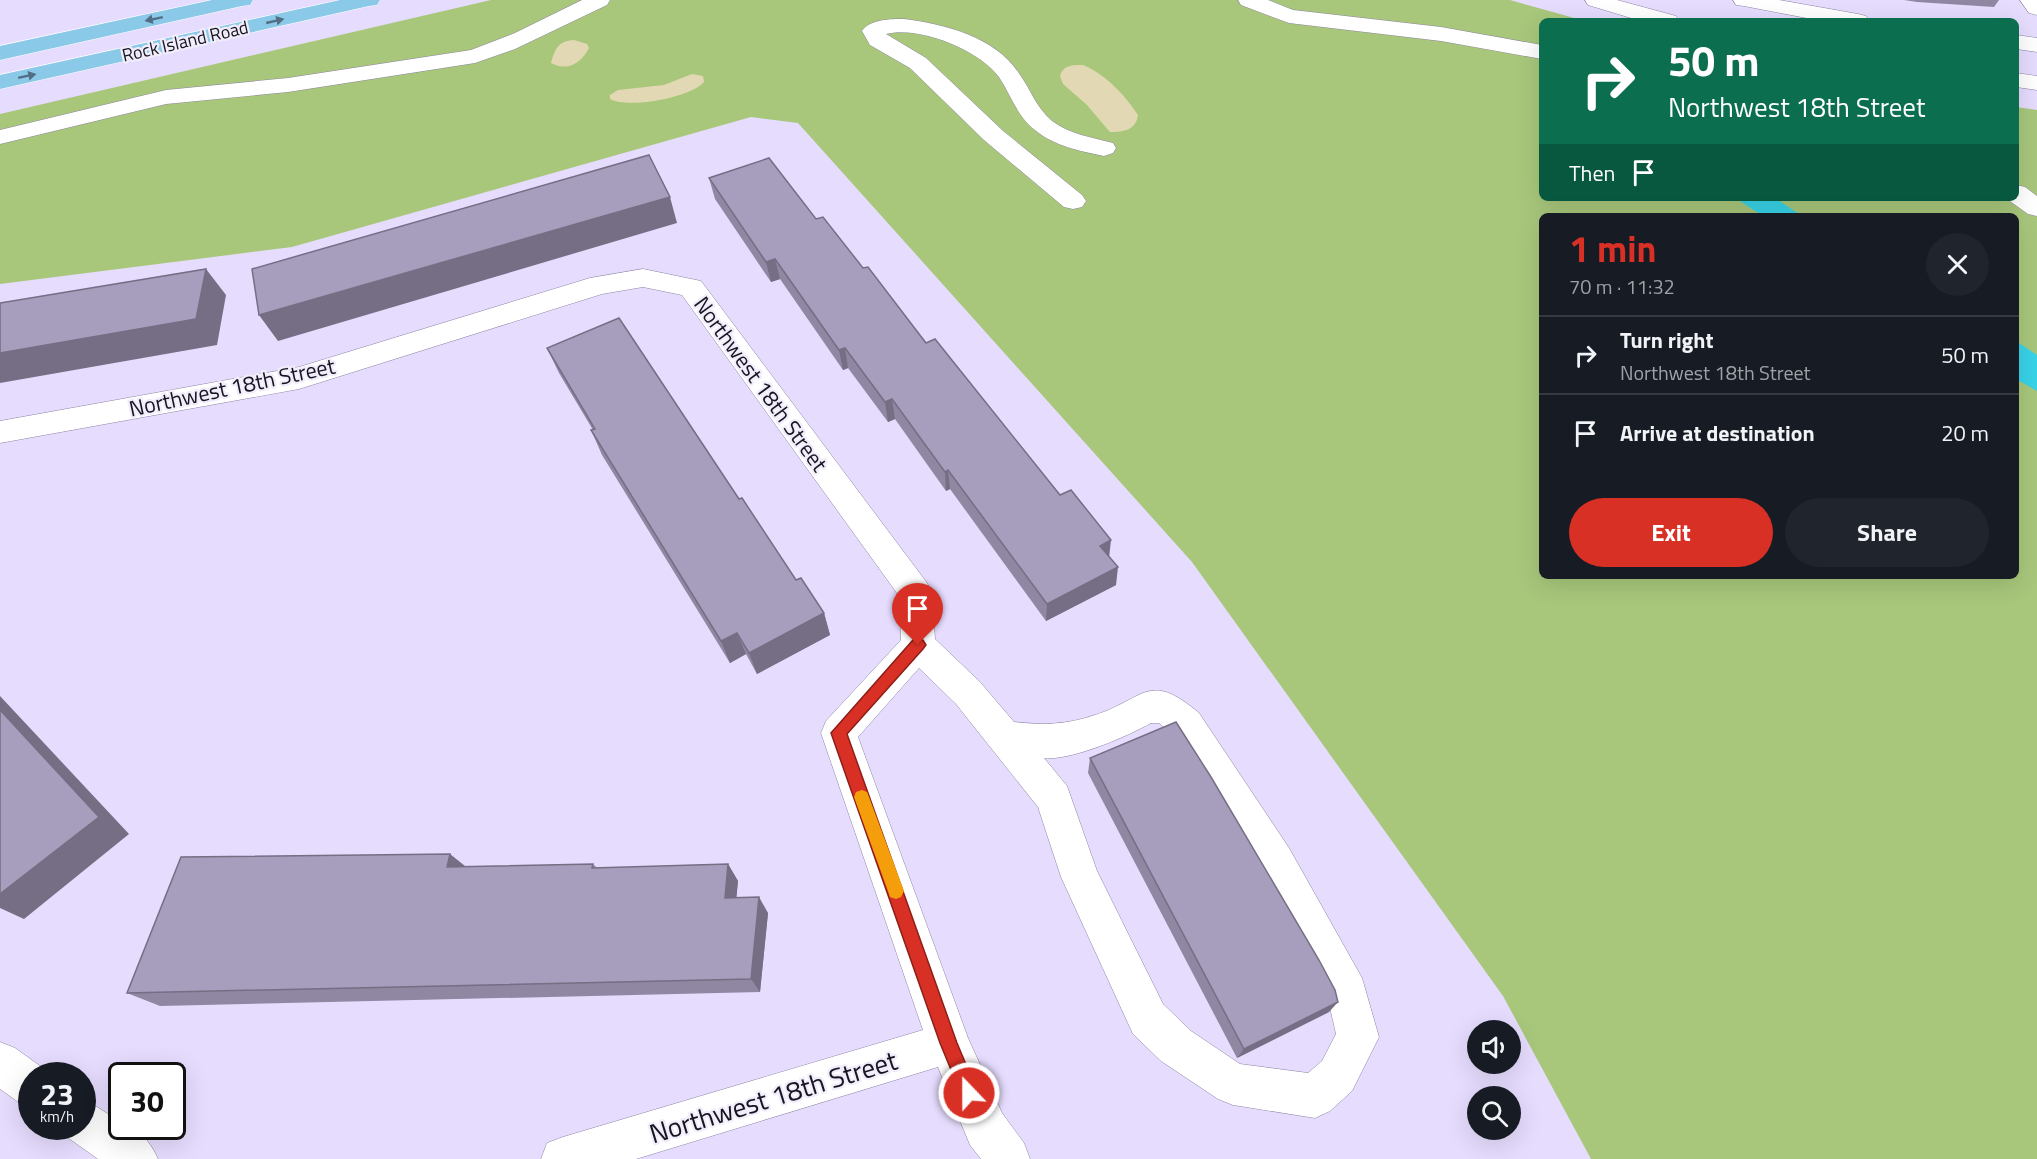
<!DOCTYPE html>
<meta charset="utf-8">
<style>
:root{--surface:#171b24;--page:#20242c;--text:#f1f3f6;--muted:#9ea1a6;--line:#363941;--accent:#d93025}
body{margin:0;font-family:"Titillium Web",sans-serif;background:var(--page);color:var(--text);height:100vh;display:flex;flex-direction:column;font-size:22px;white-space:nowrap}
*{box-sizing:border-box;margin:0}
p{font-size:20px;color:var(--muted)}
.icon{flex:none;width:33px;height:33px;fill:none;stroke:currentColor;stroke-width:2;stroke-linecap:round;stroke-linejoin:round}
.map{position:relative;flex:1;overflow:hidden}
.sheet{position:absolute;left:1539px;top:213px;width:480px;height:366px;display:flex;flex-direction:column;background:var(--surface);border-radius:9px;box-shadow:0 6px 24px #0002}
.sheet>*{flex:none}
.guide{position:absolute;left:1539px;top:18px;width:480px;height:183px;border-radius:9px;box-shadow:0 6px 24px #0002;background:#0b6e4f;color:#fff;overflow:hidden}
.fabs{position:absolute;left:1467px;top:1020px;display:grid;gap:12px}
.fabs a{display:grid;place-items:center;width:54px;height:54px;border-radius:50%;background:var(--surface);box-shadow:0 6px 24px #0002;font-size:30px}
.speed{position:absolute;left:18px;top:1062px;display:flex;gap:12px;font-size:30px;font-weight:700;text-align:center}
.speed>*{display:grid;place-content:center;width:78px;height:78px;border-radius:50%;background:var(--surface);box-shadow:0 6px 24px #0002;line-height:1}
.speed small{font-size:15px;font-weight:400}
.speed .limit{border:3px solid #111;border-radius:9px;background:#fff;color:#111}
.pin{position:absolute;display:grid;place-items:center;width:51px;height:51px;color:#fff;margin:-62px -26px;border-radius:50% 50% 50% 0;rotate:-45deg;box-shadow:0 0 6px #0007}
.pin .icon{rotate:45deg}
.me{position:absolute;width:66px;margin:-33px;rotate:338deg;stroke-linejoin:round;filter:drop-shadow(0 0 4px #0008)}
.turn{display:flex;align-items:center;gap:21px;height:126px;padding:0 30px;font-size:27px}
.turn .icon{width:78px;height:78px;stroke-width:2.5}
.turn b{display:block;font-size:42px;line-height:51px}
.then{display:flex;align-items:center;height:57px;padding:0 30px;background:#0003;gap:12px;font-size:22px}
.round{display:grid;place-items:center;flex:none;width:63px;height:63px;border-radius:32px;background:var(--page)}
.headline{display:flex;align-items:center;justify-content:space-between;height:102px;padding:0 30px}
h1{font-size:36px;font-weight:700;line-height:45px;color:var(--accent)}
.action{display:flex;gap:12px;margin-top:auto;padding:12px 30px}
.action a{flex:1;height:69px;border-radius:36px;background:var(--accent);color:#fff;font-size:24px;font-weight:700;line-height:69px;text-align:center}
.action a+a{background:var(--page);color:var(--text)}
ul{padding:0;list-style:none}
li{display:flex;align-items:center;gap:18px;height:78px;padding:0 30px;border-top:2px solid var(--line)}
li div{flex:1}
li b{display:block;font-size:22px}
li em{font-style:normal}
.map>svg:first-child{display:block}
.green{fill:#a8c77b;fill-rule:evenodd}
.sand{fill:#e2d9b4}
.water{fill:#38d3e8}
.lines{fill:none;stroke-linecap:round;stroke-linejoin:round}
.minor-casing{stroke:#8d84a3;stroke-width:1}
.major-casing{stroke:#fff;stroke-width:1}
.minor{fill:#fff;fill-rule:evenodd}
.major{fill:#8bc9e8;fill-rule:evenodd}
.wall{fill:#9087a3}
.shaded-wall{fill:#756e84}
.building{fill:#a79dbd;stroke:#756e84;stroke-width:1.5}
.oneway{fill:#526e84}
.route{fill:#d93025;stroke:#8d1f18;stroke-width:1.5}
.slow{fill:#f59e0b}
.labels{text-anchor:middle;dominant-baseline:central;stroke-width:4.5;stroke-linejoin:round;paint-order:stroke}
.far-street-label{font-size:18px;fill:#181420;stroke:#f1edfb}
.street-label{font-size:22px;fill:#181420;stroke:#f1edfb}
.near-street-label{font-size:27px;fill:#181420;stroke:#f1edfb}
</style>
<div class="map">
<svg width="2037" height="1159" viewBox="0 0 2037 1159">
<rect width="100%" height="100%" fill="#e6dcfe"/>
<path class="green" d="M491,0H1510L1585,21H1542V198H2016V107L2037,110V1159H1591L1503,996L1192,562L798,123L751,117L292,247L0,284V114ZM1542,216H2016V576H1542Z"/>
<path class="sand" d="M574,40L587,44L589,48C581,63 568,72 551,63C555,49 558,41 574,40Z
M1083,65C1105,74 1125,95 1138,115C1136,130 1124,132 1110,132L1087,105L1063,84L1060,76C1063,65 1072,65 1083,65Z
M692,74L703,76L704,82C690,98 628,109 610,99V95L618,90L664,85Z"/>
<path class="water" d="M1735,198H1775L1802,216H1763Z
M2016,341L2037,355V391L2016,379Z"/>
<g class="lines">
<defs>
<path id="minor" d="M582,0H610L607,5L515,49L475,63L288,92L166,104L0,144V130L166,90L288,78L471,50L515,33Z
M1238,0H1268L1293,10L1441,27L1542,45V59L1441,41L1289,23L1241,5Z
M1585,0H1617L1676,16L1679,21H1641L1588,5Z
M1733,0H1779L1858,14L1866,16L1869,21H1822L1744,6L1736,5Z
M2020,0H2037V15L2029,13Z
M904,19C944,24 995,37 1018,72C1030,88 1036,108 1052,121C1071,135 1091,137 1113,143L1116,148L1113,153L1104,156C1080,151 1054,146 1035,130C1017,116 1011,95 999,77C980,50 918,25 886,34L926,58L1002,130L1082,195L1086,201L1082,207L1073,209L1064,207L984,140L910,68L870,45L862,31C870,19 891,19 904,19Z
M2016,35L2037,38V52L2016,49Z
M2016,73L2037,76V90L2016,87Z
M2016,185L2025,187L2037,196V216L2028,214L2007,199L2016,198Z
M643,269L701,281L927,583L932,593L935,639L980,682L1014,722C1044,725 1066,725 1095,715C1145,699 1148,670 1199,713L1289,848L1362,978L1379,1037L1352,1091L1330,1111L1315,1118L1233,1105L1218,1099L1161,1061L1133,1034L1061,877L1038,807L956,704L919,668L858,737L968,1038L1002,1113L1024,1143L1030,1159H981L970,1145L938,1067L636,1159H541L547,1143L563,1137L923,1030L821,733L826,721L901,640L899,596L682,295L643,287L602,294L299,389L0,443V421L299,367L590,278ZM1151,723H1159L1173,735L1261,874L1328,999L1336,1034L1322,1061L1308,1073L1240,1064L1191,1031L1163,1004L1097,871L1067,786L1044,758C1071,761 1128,736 1151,723Z
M0,1042L15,1048L47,1071L49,1076H32V1107L17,1101L0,1089Z
M82,1100L97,1107L122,1123V1126C139,1126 152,1145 158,1159H98L67,1137L62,1126H82Z"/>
<path id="major" d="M212,0H253L250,5L242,6L0,60V46Z
M340,0H380L377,5L369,6L0,89V75Z"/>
</defs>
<use href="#minor" class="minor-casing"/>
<use href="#major" class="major-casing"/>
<use href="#minor" class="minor"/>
<use href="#major" class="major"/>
</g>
<path class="wall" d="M1904,0H1999L1994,7L1917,2Z
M709,178L816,219L863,268L1109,557L1116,585L1046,621L950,489L946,491L895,419L888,422L848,368L843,370L780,279L771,282L715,199Z
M547,348L739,499L796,580L824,613L830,635L757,674L746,654L730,663L602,455L591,430H593L559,373Z
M1090,758L1329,1012L1237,1058L1088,773Z
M593,864L597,868L728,864L738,881L736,898L768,913L760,992L160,1006L127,993L465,867Z"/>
<path class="shaded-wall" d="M670,197L677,223L278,341L259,315Z
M775,259L780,279L771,282L766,262Z
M206,269L226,295L217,345L0,383V353Z
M845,348L848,368L843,370L839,350Z
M892,399L895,419L888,422L885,402Z
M948,470L950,489L946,491L945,472Z
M1111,540L1109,558L1100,546Z
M1118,567L1116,585L1046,621L1047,604Z
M824,613L830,635L757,674L749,653Z
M737,633L746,654L730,663L721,641Z
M0,696L129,834L24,919L0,908Z
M450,854L470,870L447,867Z
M728,864L738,881L735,914L725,898Z
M759,897L768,913L760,992L751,979Z
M1338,1002L1329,1012L1237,1058L1244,1049Z"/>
<path class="building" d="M649,155L670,197L259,315L252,269Z
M769,158L816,219L823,217L863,268L868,267L926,343L935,339L1060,495L1071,490L1111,540L1100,546L1118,567L1047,604L948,470L945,472L892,399L885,402L845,348L839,350L775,259L766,262L709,178Z
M206,269L196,319L0,353V303Z
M619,318L739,499L742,498L796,580L801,578L824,613L749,653L737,633L721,641L591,430L595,429L547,348Z
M0,710L99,817L0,894Z
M1176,722L1211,777L1319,960L1335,990L1338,1002L1244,1049L1090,758Z
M450,854L447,867L593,864L592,868L728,864L725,898L759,897L751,979L127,993L181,857Z"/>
<defs><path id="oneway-solid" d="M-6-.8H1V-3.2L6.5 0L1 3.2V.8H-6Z" transform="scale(1.5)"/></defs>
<g class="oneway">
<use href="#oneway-solid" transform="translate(154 19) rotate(168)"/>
<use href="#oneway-solid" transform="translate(275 21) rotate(-13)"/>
<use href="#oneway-solid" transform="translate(27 76) rotate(-12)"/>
</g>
<path class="route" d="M918,638L923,640L926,645L923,649L847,734L957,1043L978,1093L976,1099L969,1102L963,1099L940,1043L831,733L913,640Z"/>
<path class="slow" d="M862,790L867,792L869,797L904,891L901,897L896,899L890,897L888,891L854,797L856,792Z"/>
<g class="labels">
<g class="far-street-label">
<text transform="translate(185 41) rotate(-13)">Rock Island Road</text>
</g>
<g class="street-label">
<text transform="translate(761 384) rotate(54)">Northwest 18th Street</text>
<text transform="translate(232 387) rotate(-12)">Northwest 18th Street</text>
</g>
<g class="near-street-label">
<text transform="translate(773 1096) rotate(-17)">Northwest 18th Street</text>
</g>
</g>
</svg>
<div class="fabs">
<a><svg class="icon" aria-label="sound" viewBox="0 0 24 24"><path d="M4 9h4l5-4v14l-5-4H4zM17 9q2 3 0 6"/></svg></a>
<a><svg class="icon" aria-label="search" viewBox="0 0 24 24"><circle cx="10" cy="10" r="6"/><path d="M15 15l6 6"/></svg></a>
</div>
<div class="speed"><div>23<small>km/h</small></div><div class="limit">30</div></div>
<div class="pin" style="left:918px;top:645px;background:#d93025"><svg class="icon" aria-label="arrive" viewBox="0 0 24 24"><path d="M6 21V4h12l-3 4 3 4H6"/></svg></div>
<svg class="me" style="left:969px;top:1093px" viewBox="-20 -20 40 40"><circle r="17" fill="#d93025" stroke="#fff" stroke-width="3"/><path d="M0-11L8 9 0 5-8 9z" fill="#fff"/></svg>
<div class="guide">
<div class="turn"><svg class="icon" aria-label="right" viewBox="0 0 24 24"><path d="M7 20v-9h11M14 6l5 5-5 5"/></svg><div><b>50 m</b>Northwest 18th Street</div></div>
<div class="then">Then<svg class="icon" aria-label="arrive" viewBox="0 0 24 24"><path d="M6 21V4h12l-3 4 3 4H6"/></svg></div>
</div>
<section class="sheet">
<div class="headline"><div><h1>1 min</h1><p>70 m · 11:32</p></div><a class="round"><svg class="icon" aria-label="close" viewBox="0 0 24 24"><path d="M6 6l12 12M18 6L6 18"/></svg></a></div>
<ul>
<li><svg class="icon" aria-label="right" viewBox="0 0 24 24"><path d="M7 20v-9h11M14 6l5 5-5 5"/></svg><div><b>Turn right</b><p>Northwest 18th Street</p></div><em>50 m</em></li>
<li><svg class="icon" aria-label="arrive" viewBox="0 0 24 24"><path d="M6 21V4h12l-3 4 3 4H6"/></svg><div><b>Arrive at destination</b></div><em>20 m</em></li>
</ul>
<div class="action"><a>Exit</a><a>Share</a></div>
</section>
</div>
